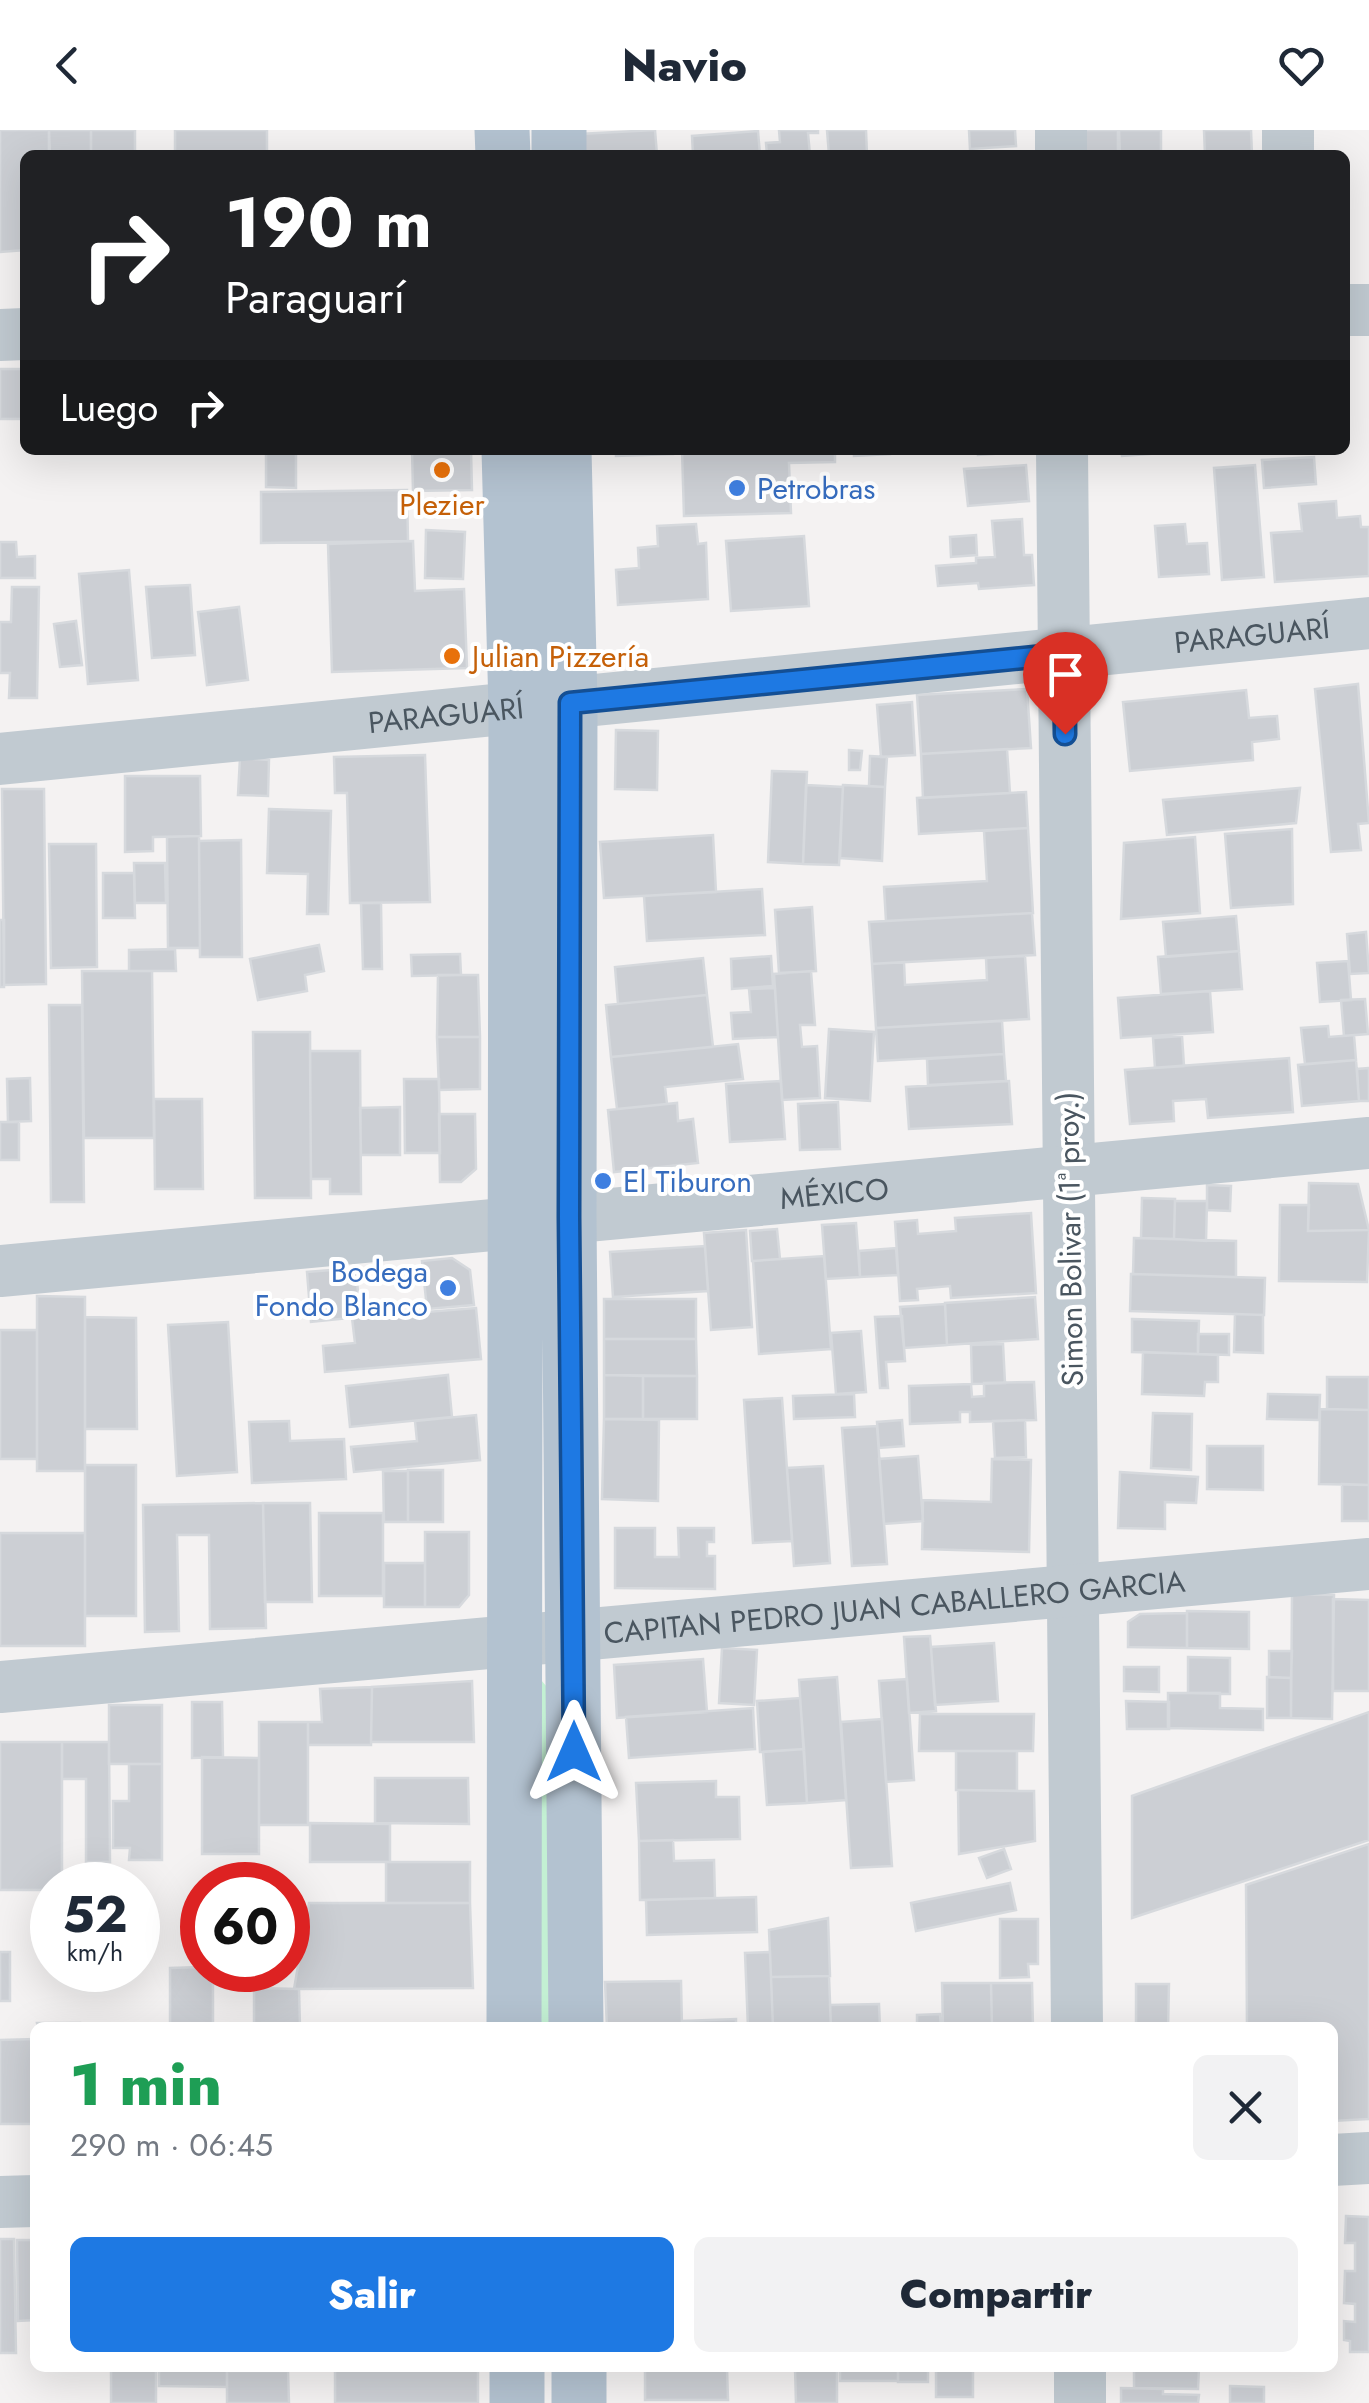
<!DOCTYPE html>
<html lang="es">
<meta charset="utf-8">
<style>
:root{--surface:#fff;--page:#f2f2f3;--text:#1f2937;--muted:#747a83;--accent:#1e79e3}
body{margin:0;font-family:Jost,sans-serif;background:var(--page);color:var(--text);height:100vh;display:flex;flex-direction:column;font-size:38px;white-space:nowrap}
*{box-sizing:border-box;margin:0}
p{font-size:32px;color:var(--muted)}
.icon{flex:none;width:55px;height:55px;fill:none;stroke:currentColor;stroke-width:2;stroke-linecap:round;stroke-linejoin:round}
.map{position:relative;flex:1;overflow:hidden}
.panel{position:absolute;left:30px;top:1892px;width:1308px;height:350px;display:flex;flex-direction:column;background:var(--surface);border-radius:15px;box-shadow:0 10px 40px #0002}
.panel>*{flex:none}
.banner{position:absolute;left:20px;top:20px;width:1330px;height:305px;border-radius:15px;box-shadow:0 10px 40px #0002;background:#202124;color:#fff;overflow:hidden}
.speed{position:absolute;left:30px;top:1732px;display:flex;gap:20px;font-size:50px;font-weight:700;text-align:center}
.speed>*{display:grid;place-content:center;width:130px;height:130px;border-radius:50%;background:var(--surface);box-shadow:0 10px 40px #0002;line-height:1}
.speed small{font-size:25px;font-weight:400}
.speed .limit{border:15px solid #d22;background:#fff;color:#111}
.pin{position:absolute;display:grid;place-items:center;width:85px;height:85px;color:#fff;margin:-102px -42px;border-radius:50% 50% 50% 0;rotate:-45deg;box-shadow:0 0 10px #0007}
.pin .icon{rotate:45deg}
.me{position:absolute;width:110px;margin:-55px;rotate:0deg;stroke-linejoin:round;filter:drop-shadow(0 0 8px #0008)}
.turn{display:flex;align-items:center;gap:35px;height:210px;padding:0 40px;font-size:45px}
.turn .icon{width:130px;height:130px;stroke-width:2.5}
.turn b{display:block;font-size:70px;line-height:85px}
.then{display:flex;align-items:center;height:95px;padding:0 40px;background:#0003;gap:20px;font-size:38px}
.round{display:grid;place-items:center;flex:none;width:105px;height:105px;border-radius:15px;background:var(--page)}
.head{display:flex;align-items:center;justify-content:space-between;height:170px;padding:0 40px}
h1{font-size:60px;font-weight:800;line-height:75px;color:#1e9e55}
.primary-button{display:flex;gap:20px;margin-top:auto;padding:20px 40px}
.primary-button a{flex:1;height:115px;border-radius:15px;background:var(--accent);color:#fff;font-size:40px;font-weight:800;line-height:115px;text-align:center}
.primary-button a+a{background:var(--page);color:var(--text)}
header{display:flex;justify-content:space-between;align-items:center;height:130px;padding:0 40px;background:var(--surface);font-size:45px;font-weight:800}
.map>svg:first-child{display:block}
.green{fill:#c3f0d3}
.building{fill:#cccfd4;stroke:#d6d9dd;stroke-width:2.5}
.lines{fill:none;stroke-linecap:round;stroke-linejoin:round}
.minor{stroke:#c1cad1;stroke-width:52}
.major{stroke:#b3c2d0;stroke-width:55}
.route-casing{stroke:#144f94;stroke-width:25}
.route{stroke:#1e79e3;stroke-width:18}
.food-dot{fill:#e8710a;stroke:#fff;stroke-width:4}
.shop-dot{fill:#3f7fe0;stroke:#fff;stroke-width:4}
.labels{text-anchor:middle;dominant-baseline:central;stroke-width:8;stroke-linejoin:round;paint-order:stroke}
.shop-label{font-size:30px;fill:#366cbe;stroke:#fff;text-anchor:start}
.food-label{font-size:30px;fill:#c56008;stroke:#fff}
.street-label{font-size:30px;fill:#4a5660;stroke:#fff}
</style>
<header><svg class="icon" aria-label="back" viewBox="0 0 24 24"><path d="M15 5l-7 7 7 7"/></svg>Navio<svg class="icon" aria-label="heart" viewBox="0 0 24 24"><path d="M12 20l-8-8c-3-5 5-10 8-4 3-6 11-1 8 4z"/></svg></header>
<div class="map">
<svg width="1369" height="2273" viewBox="0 0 1369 2273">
<rect width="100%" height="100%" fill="#f4f2f2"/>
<path class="green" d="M541,1550L547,1557L549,1897H534Z"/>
<path class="building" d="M0,0H49L50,25H25V120L0,122Z
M49,0H91V25H49Z
M91,0H135V25H91Z
M175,0H267V25H175Z
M655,0L657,25H581L579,4Z
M779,0H818V3H808L810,25H767L766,13L780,12Z
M827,0H866L867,25H829Z
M969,0H1015L1016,16L970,19Z
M1082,0H1118V25H1083Z
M1119,0H1161V25H1120Z
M1204,0H1251L1252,25H1205Z
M758,1L760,25H693L692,6Z
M0,239H25V289H0Z
M266,320H296V358L266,357Z
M412,320H471L472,360L413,361Z
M616,320H673V324L616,326Z
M682,320H835V332L789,333L791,383L684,386Z
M854,320H890V324L854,326Z
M978,320H1036V321L978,325Z
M1121,320H1175V322L1122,326Z
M1314,327L1316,354L1264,358L1262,330Z
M1026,335L1029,371L968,376L964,339Z
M1255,335L1264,447L1222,450L1214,338Z
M407,360L408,411L261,413V362Z
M1336,371L1337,388L1360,386L1361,397H1369V446L1275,452L1271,403L1302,401L1299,374Z
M1022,389L1024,425H1032L1034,455L979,459L978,453L938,456L936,436L976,433V428L995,427L992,391Z
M696,394L698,414L706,413L708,469L618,475L616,440L639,438L638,418L658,416L657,396Z
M1185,394L1187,414L1207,413L1209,444L1159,447L1155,396Z
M426,400L465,402L463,449L425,448Z
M976,405L977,425L951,427L950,407Z
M804,406L809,476L731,481L726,411Z
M413,411L415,461L464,459L467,538L332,542L328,414Z
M0,412H16L17,427L35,426V448H0Z
M129,440L138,550L88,554L79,444Z
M190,455L195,525L152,528L146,457Z
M12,457H39L37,568H9L10,543H0V492H11Z
M239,477L248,550L207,555L198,482Z
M76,491L82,535L60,537L54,494Z
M1358,554L1369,693L1358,694L1361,720L1331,722L1315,559Z
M1027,559L1031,618L921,624L917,565Z
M1246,560L1249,588L1277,586L1279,609L1252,612L1253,630L1130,641L1123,572Z
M912,572L915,625L881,627L877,575Z
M616,600L658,601L657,660L615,659Z
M1007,619L1010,663L923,668L921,624Z
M849,620L862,621L860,640H849Z
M425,625L430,772L350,773L347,663H335L334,627Z
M870,626L887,627L885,657L869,656Z
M240,628L269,630L268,666L238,665Z
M772,641L807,642L803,734L768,732Z
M125,646H200L201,706L153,707V721L125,722Z
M806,655L843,657L839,735L803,734Z
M843,655L885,657L882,731L840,728Z
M1300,658L1296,693L1167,705L1163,670Z
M2,659H44L46,854L4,855Z
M1026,662L1028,698L919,704L917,668Z
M269,679L331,681L328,784H307L308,744L267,743Z
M1028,698L1033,783L886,791L884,757L987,751L984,701Z
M1292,699L1293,774L1231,778L1225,704Z
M713,705L716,762L604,768L600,712Z
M199,706L200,818H168L167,707Z
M1195,707L1200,783L1121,789L1124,713Z
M241,710L242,827H200L199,711Z
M49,714H96L97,837L51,838Z
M134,733H165L166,773H135Z
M103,743H134L135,788H103Z
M762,759L765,805L647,811L644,766Z
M361,773H381L382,839H363Z
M812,777L816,841L779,843L775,780Z
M1032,783L1035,825L872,834L869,792Z
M1236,786L1239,821L1166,827L1163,792Z
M0,790H4V857H0Z
M1366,802L1369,843L1350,844L1347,804Z
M319,815L324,841L305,845L307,861L258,870L250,829Z
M175,819L176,841H129V820Z
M1239,821L1242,859L1161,864L1158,827Z
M460,824L461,845L412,846L411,825Z
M771,826L773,856L732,859L731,829Z
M1025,826L1029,889L876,898L872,834L904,832L905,855L987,850L986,828Z
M703,828L707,865L618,874L615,837Z
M1348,831L1351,870L1320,872L1317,833Z
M82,841H152L154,1008H84Z
M811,841L815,895H800L802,917L817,916L820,968L782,970L774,844Z
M438,845H478L480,907H437Z
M775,858L778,907L733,909L731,883L751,882L749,859Z
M1210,861L1213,902L1121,908L1118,868Z
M707,865L713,917L611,927L606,875Z
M1365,869L1368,904L1344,906L1341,870Z
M49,875H82L84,1072H51Z
M1002,891L1004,924L878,931L876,898Z
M1328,896L1329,907L1354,905L1356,930L1305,934L1301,898Z
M829,899L874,902L870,971L825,968Z
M253,902H310L311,1068H255Z
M1182,906L1184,936L1155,938L1153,908Z
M437,907H480V959L439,960Z
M738,914L743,949L665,957L667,974L617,979L611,927Z
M310,921H360L361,1064H330V1049H311Z
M1004,924L1006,951L928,955L927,929Z
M1289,928L1293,982L1208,988L1206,969L1173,971L1174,991L1130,994L1125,940Z
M1356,930L1359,971L1302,976L1298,935Z
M1369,938V971H1359L1357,939Z
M30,948L31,991L8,992L7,949Z
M404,949H439L440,1023H405Z
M781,951L785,1009L730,1012L726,954Z
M1009,951L1012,994L909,999L906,957Z
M154,969H202L203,1059H155Z
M838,972L840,1019L800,1020L798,974Z
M677,973L678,991L693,989L698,1033L614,1042L608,980Z
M400,977V1025H361L360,978Z
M439,984H475L476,1039L461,1052H440Z
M0,992H19V1030H0Z
M1309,1053L1358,1054L1369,1100L1308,1101Z
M1207,1055L1231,1056L1230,1081L1207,1080Z
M1142,1068L1175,1069L1174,1109L1141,1108Z
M1175,1071H1207L1206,1111L1174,1109Z
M1280,1075H1309L1308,1101L1369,1100L1367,1152L1279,1151Z
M1031,1083L1036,1163L951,1168L950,1156L917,1159L918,1170L900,1171L895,1092L917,1090L918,1104L956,1101L955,1088Z
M856,1093L860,1147L826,1149L822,1095Z
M777,1099L780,1129L752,1131L750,1101Z
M746,1100L752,1197L711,1200L704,1103Z
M1134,1108L1236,1111V1147L1133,1144Z
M705,1116L708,1161L613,1167L610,1122Z
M896,1118L898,1145L860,1147L859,1121Z
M824,1126L831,1219L759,1224L753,1131Z
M452,1128L470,1140L474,1175L427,1179L422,1131Z
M356,1138L360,1187L311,1192L307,1142Z
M1131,1144L1265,1148L1264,1185L1130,1181Z
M37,1166L85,1167V1341H37Z
M1035,1167L1038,1209L947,1215L945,1173Z
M604,1169H696V1209H604Z
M945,1174L947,1215L904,1218L900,1177Z
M476,1178L481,1229L325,1242L323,1216L355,1213L352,1188Z
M1235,1184L1263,1185V1223L1234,1222Z
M902,1186L905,1231L886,1232L888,1258H880L875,1187Z
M85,1187L136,1188L137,1299H85Z
M1132,1189L1199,1191L1198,1224L1132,1222Z
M228,1192L237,1342L177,1346L168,1195Z
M0,1200H37V1329H0Z
M861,1201L866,1262L836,1264L831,1203Z
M1198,1204H1229V1225L1198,1224Z
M604,1209H696L697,1246L604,1245Z
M1003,1214L1005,1253L972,1254L971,1215Z
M1143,1222L1218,1225V1252H1205L1204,1266L1142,1264Z
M448,1245L452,1287L350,1297L346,1256Z
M604,1245L643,1246V1289H604Z
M643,1246H697V1289H643Z
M1327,1247H1369V1280L1327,1279Z
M1034,1252L1036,1290L970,1292V1282H960V1292L910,1294L909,1256L971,1254L972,1267L984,1266V1253Z
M854,1264L855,1287L794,1289L793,1266Z
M1268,1264L1320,1265L1319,1290L1267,1289Z
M782,1268L792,1411L753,1413L744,1270Z
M1320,1279L1369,1280V1355L1319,1354Z
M1153,1283L1192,1284L1191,1340L1151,1338Z
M476,1285L480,1330L354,1342L351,1317L417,1311L415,1291Z
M604,1289L659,1290L658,1371L602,1369Z
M902,1290L904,1316L879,1318L877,1292Z
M1025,1290L1026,1327L995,1328L993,1291Z
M289,1291L290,1311L344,1309L346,1349L252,1353L249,1292Z
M877,1296L887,1434L852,1436L842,1298Z
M1207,1316H1263V1360L1207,1359Z
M918,1326L923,1391L884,1394L879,1329Z
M992,1329L1031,1330L1029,1422L922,1419L923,1370L991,1372Z
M85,1335H136V1486H85Z
M823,1336L830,1433L794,1436L787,1338Z
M443,1340V1392H408V1340Z
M383,1341H408V1392H384Z
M1120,1342L1198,1347L1196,1373L1165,1372V1399L1118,1398Z
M1342,1354L1369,1355V1391H1342Z
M263,1373L266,1498L210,1499L209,1405H177L179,1501L145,1502L143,1375Z
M263,1373H310L312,1472H265Z
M319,1383H383V1466H319Z
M615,1398H655V1427H679L678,1398H714V1412H707V1426H715V1459L615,1458Z
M425,1402H469V1465L459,1477H425Z
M0,1403H85V1516H0Z
M384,1433H425V1477H384Z
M1292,1464L1334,1465L1332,1589L1291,1588Z
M1333,1469L1369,1470V1561H1333Z
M1187,1481L1249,1482V1519L1187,1518Z
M1187,1483V1518L1128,1517V1492L1140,1484Z
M930,1506L936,1581L909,1583L904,1507Z
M994,1513L998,1571L935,1575L931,1517Z
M722,1518L757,1520L754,1575L719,1573Z
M1269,1521H1292L1291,1548L1269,1547Z
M1188,1527L1230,1528V1564L1188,1563Z
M703,1529L707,1582L617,1588L614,1535Z
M1124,1537H1159V1562L1124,1561Z
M837,1547L846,1670L807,1673L799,1550Z
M1267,1547L1291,1548V1588H1267Z
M907,1549L914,1650L886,1652L879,1551Z
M472,1551L474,1612H371L372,1557Z
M372,1557L371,1615H308V1592H322L320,1559Z
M1168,1563H1220V1578L1263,1579V1600L1168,1598Z
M800,1568L804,1619L760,1622L757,1571Z
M1126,1571L1169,1572V1599H1127Z
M192,1572H222L223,1627L192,1628Z
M109,1575H162V1634H109Z
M753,1578L755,1619L629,1628L626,1587Z
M1369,1582V1710L1132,1788V1666Z
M920,1584H1034L1033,1621H919Z
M882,1589L892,1736L851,1738L841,1592Z
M259,1592H308V1695H259Z
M0,1612H62V1755H52V1760H0Z
M62,1612H109L110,1732H86V1649H62Z
M804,1619L807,1673L767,1675L763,1622Z
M956,1621H1017V1661L956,1660Z
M202,1627L259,1628V1724H202Z
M129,1634H162V1730H129L130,1718H113V1671H129Z
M375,1648H468L469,1694L375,1693Z
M716,1651V1667H739L740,1709L639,1711L636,1653Z
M958,1660L1034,1661L1035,1711L959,1724Z
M310,1693L390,1694V1732H310Z
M673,1710L674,1731L714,1730L715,1768L640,1770L639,1711Z
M1369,1714V1989L1332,1991V1898H1247L1246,1755Z
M1004,1719L1011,1739L987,1748L979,1728Z
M386,1732H470V1773H386Z
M1010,1753L1016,1780L916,1801L911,1773Z
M756,1767L757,1802L647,1805L646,1770Z
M309,1773H470L473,1858L294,1859Z
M828,1788L830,1846L771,1847L769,1800Z
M1000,1789H1038V1834H1028L1029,1847L1000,1848Z
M0,1822H10V1871H0Z
M770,1822L773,1898H748L745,1823Z
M202,1837L213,1840V1898H170V1838Z
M829,1846L831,1898H773L771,1847Z
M681,1851L682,1898H607L605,1852Z
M942,1853H991L992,1898H943Z
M991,1853H1032L1033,1898H992Z
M1136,1854H1169L1168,1898H1136Z
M254,1858L299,1859L300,1898H254Z
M879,1874L880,1898H831L830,1875Z
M940,1884L941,1898H917V1885Z
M736,1889V1898H682V1891Z
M37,1893H80V1898H38Z
M35,1909V1994H0V1910Z
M1346,2086L1369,2087V2222H1350V2211L1344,2210V2191L1355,2192V2174L1344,2173L1345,2141H1355V2113H1345Z
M0,2109H14L16,2223H0Z
M17,2110H35V2190L18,2191Z
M111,2238H156V2273H111Z
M159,2238H227V2257L159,2256Z
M335,2238H478V2273H335Z
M645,2238H727L728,2270H645Z
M795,2238H837V2273H796Z
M840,2238H898V2251H840Z
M898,2238H928V2252H898Z
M936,2238H973V2267H936Z
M1134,2238H1199L1198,2259L1134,2258Z
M227,2241H288L289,2273H227Z
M1230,2256L1264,2257V2273H1230Z
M1121,2258L1163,2259V2264L1199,2265L1198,2273H1121Z"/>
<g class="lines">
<g class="minor">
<path d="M1288,0V25"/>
<path d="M1061,25V0"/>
<path d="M1345,180H1369"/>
<path d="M0,205L25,204"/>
<path d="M1062,320L1077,1898"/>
<path id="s1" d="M0,629L1369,493"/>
<path id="s2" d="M0,1141L1369,1013"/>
<path id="s3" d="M0,1557L1369,1434"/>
<path d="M1332,2030L1369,2028"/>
<path d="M0,2072L35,2071"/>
<path d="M1080,2238V2273"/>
</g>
<path class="major" d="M502,0L503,25
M559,0V25
M509,320L516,578L514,1898
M564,320L570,573L569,1087L576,1898
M517,2238V2273
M579,2238V2273"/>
</g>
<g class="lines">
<defs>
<path id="route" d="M574,1622L569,1087L570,573L1064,524L1065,604"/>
</defs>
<use href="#route" class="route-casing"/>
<use href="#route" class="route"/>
</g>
<g class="food-dot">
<circle cx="442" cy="340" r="10"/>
<circle cx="452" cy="526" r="10"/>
</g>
<g class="shop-dot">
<circle cx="737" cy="358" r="10"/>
<circle cx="603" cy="1051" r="10"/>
<circle cx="448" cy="1158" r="10"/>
</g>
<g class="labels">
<g class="shop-label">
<text x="757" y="358">Petrobras</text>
<text x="623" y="1051">El Tiburon</text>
<text x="428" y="1141" text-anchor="end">Bodega<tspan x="428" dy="34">Fondo Blanco</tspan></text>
</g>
<g class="food-label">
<text x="442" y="374">Plezier</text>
<text x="472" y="526" text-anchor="start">Julian Pizzería</text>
</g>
<g class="street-label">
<text stroke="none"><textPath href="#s1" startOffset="1258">PARAGUARÍ</textPath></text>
<text stroke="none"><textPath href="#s1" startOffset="448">PARAGUARÍ</textPath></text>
<text stroke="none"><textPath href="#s2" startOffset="838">MÉXICO</textPath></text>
<text transform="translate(1070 1109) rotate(-91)">Simon Bolivar (1ª proy.)</text>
<text stroke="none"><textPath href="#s3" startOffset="898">CAPITAN PEDRO JUAN CABALLERO GARCIA</textPath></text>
</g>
</g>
</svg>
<div class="speed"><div>52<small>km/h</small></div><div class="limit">60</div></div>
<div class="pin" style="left:1065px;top:604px;background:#d93025"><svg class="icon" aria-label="arrive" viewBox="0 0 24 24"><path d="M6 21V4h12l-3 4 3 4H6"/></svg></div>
<svg class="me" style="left:574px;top:1622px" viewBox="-20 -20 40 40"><path d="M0-17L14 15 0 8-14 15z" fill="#1e79e3" stroke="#fff" stroke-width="4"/></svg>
<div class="banner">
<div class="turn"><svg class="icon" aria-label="right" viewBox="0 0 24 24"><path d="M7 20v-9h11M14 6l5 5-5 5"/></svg><div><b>190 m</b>Paraguarí</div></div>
<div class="then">Luego<svg class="icon" aria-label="right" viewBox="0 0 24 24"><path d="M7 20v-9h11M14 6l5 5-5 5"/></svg></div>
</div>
<section class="panel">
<div class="head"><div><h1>1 min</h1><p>290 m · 06:45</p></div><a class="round"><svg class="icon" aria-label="close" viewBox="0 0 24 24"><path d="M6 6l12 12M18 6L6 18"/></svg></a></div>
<div class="primary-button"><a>Salir</a><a>Compartir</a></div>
</section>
</div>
